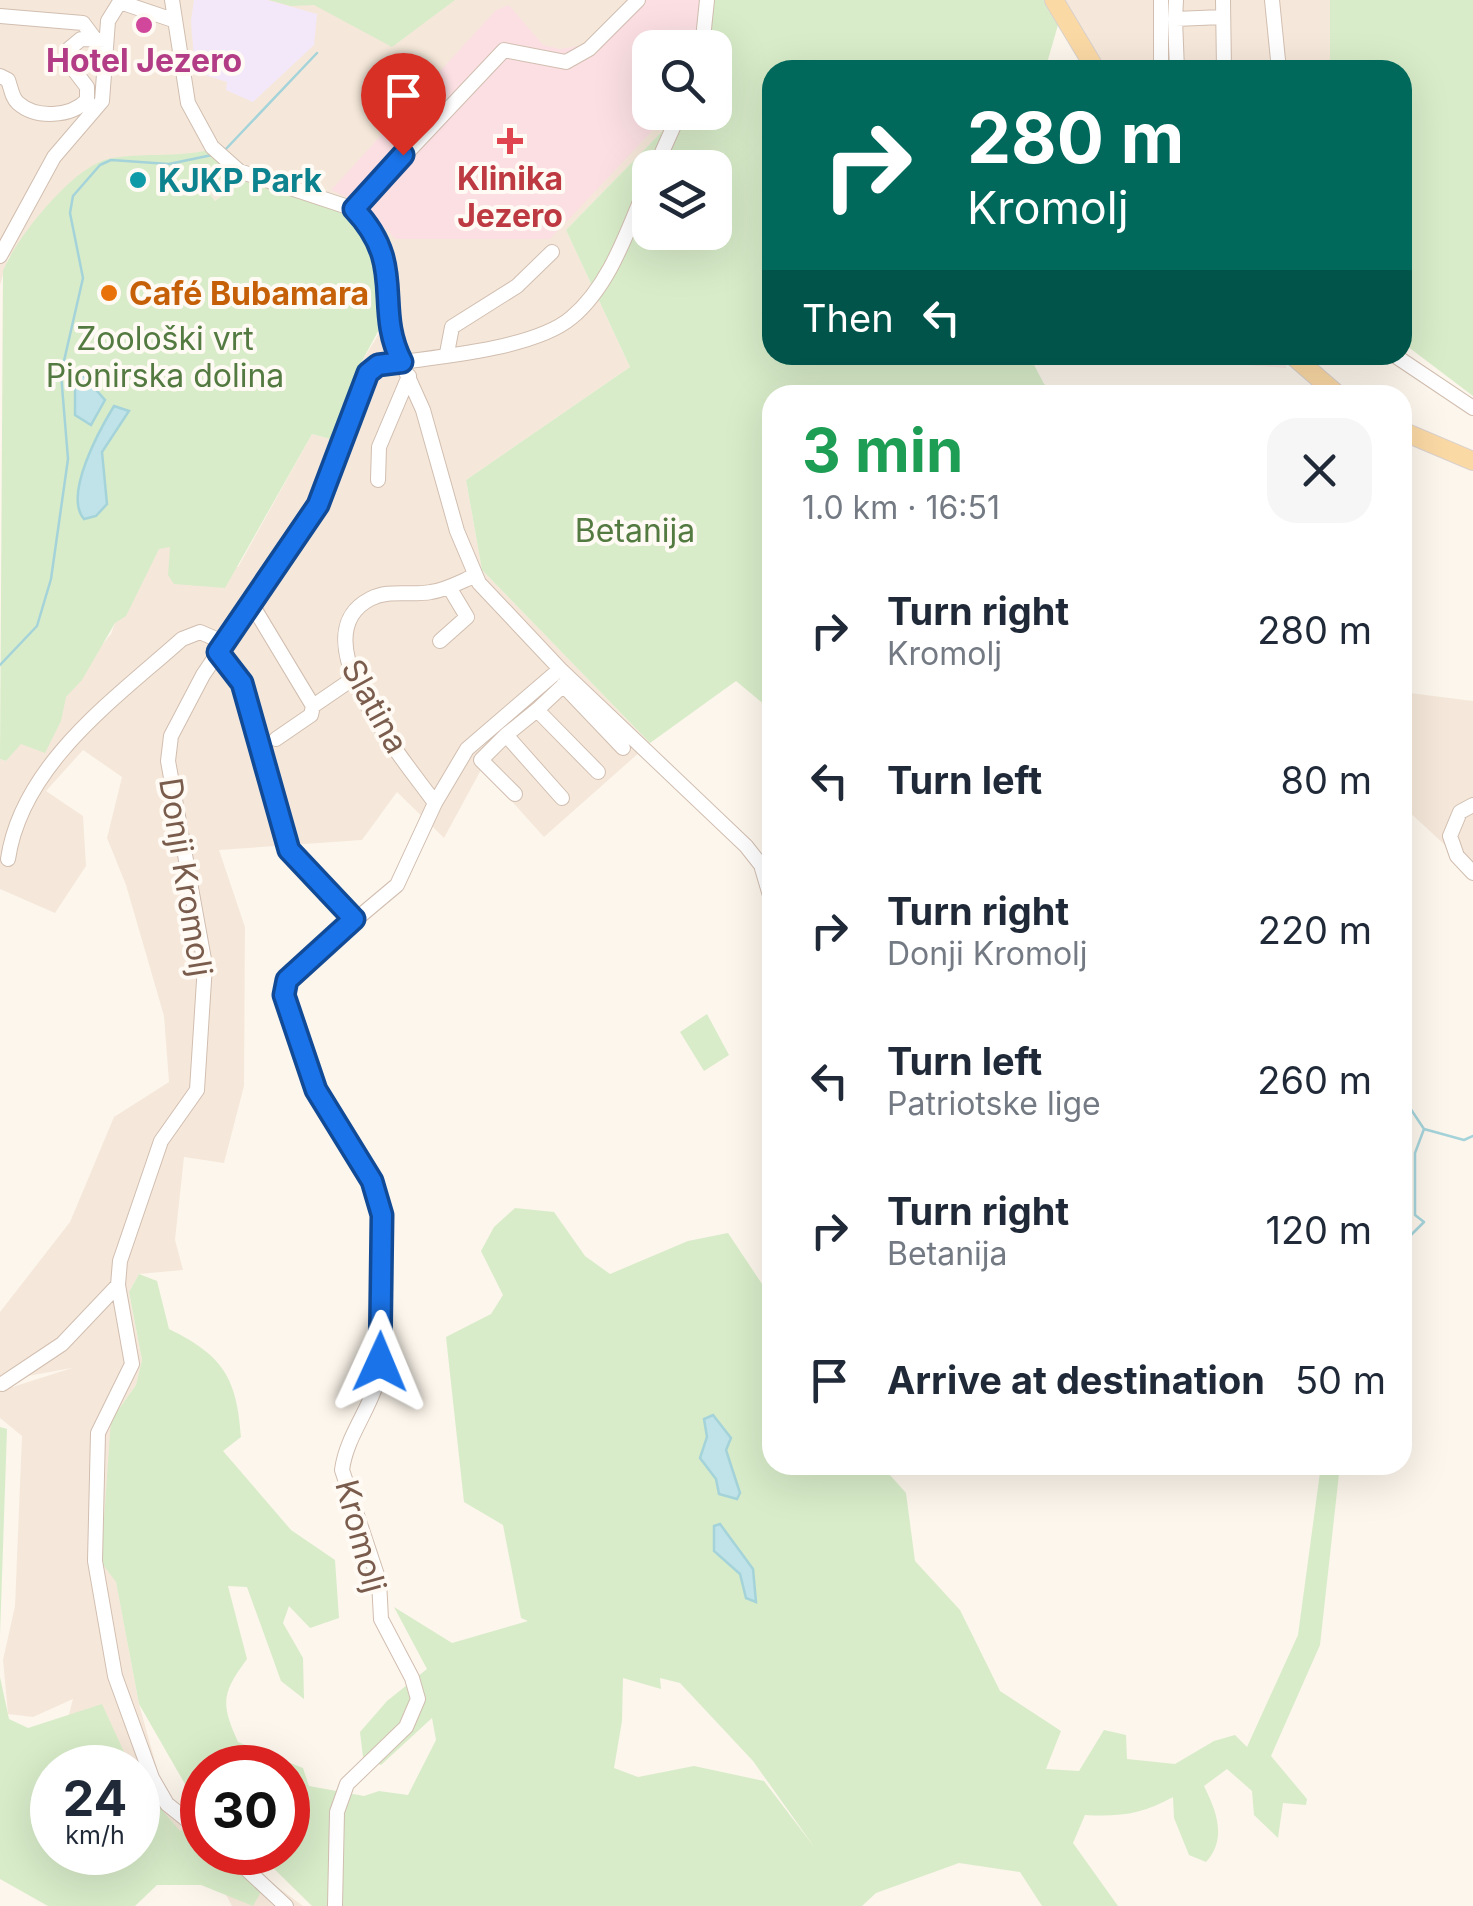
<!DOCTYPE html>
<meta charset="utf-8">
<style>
:root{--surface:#fff;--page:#f6f6f7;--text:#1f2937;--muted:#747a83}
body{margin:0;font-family:Inter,sans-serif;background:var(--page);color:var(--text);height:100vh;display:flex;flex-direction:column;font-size:38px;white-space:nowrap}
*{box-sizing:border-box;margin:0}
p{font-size:32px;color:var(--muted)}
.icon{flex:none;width:55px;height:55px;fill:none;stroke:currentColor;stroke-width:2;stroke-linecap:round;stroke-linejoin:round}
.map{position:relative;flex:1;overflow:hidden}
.side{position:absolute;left:762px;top:385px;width:650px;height:1090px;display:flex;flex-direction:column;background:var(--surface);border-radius:30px;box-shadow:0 10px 40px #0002}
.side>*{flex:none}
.banner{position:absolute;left:762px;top:60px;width:650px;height:305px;border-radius:30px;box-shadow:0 10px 40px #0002;background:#00695c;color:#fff;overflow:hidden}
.controls{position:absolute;left:632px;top:30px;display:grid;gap:20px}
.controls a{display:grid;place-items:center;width:100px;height:100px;border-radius:20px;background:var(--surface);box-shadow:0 10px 40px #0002;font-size:50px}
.speed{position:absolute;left:30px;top:1745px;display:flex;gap:20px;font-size:50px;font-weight:700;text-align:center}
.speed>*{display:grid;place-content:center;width:130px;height:130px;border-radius:50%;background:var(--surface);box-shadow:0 10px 40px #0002;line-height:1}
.speed small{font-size:25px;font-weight:400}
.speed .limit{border:15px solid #d22;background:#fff;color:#111}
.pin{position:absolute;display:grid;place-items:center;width:85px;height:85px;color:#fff;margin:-102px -42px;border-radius:50% 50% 50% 0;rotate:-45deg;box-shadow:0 0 10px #0007}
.pin .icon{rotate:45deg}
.me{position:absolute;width:110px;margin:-55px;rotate:1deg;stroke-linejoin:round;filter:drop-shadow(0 0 8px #0008)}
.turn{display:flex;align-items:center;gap:35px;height:210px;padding:0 40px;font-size:45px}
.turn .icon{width:130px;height:130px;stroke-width:2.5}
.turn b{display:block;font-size:70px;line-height:85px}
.then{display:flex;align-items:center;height:95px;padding:0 40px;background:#0003;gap:20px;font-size:38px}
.round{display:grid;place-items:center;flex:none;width:105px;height:105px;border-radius:30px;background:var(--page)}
.overview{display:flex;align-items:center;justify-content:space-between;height:170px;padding:0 40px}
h1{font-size:60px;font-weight:700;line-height:75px;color:#1e9e55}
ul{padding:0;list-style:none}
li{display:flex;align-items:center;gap:30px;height:150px;padding:0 40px}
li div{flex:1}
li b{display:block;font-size:38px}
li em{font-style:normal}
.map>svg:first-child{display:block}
.residential{fill:#f5e8da}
.commercial{fill:#fde8e0}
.education{fill:#f3e8fa}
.medical{fill:#fbdfe3}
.green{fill:#d8ecc9;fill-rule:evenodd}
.water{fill:#bfe3e8;stroke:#a5d3da;stroke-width:2.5}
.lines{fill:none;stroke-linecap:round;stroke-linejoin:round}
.stream{stroke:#a5d3da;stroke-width:2.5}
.minor-casing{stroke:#d1beb0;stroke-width:16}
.major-casing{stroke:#dad1cd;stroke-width:20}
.minor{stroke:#fff;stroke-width:14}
.major{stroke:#fbd9a5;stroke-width:18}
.route-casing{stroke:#114b97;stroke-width:25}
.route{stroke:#1a73e8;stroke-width:18}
.hotel-dot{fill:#d1479c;stroke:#fffaf3;stroke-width:4}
.health-dot{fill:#e0444e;stroke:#fffaf3;stroke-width:4}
.culture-dot{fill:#0f9aa8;stroke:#fffaf3;stroke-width:4}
.food-dot{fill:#e8710a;stroke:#fffaf3;stroke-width:4}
.labels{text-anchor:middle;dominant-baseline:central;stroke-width:8;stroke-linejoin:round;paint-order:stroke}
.hotel-label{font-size:32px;font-weight:bold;fill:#b23c85;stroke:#fffaf3}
.health-label{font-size:32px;font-weight:bold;fill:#be3a42;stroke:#fffaf3}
.culture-label{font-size:32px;font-weight:bold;fill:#0d838f;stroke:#fffaf3;text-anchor:start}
.food-label{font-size:32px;font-weight:bold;fill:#c56008;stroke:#fffaf3;text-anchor:start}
.park-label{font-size:32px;fill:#537a41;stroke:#fffaf3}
.street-label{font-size:32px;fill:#7a5c4d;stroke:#fffaf3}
</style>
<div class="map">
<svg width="1473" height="1906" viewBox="0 0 1473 1906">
<rect width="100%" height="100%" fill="#fdf6ec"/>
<path class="residential" d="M0,0H710L650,48V112L680,113L566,230L630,367L466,480L482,570L650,743L544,837L482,768L444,838L397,792L362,840L219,850L245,927L244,1086L224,1163L184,1157L175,1240L183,1270L139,1274L129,1292L142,1360L136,1385L111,1420L116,1581L139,1704L167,1804L202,1830V1852L232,1853L303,1906H232L214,1872L138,1839V1768L55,1767L73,1699L33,1717L8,1714L3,1660L15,1606L22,1436L0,1418V1391L72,1368L0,1381V1312L70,1222L114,1117L169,1082L164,1016L126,885L107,838L122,777L83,750L46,791L83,816L86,866L55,913L0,889V759L6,761L111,634L152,520L238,567L312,434L334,440L361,363L378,335L385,305L364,233L348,217L239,183L215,201L208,192L226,177L209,150L173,158L127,156L8,258L0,285Z
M1044,0H1330V70H1096L1065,20L1058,25Z
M1402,692L1473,701V871L1406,809Z"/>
<path class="commercial" d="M1170,355H1286V368L1170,359Z"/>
<path class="education" d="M194,0H267L317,14L314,45L253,102L226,90L227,82L195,72L191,21Z"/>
<path class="medical" d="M627,0H705L698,47L650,48V112L669,113L550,239H396L359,203L331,190L496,10L509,5L543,45L560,49L581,46Z"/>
<path class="green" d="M269,0H455L392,47L314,5L291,6Z
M710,0H1044L1058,25L1045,70H772V355H1029L1044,384L1063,395H772V711L736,681L650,743L482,570L466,480L630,367L566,230L680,113L715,112V48L706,47ZM650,168H715V232H650Z
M1330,0H1473V396L1403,343L1402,70H1330Z
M209,150L227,173L208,192L215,201L239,183L249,181L340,211L364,233L379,258L385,287L382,324L361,363L334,440L312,434L225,588L174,584L168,575L170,547L159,549L126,616L115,623L82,680L66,697L61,721L45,753L21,744L6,761L0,759L3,271C16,238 73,167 108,159C140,152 173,158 209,150Z
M707,1014L729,1055L704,1071L680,1032Z
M515,1208L554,1212L585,1256L610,1274L688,1241L728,1233L772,1299V1465H881L906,1493L915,1561L960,1610L1000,1691L1061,1731L1046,1769L1079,1771L1104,1730L1126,1735L1127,1759L1175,1764L1214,1741L1235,1735L1247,1747L1298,1635L1321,1465H1340L1320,1645L1271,1756L1307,1799L1306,1805L1283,1803L1278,1838L1254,1815L1252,1791L1227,1769L1204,1786C1217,1812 1227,1839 1206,1862L1189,1855L1174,1818L1173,1797C1143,1814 1120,1817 1085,1815L1073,1843L1118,1906H1042L1020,1872L959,1863L876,1893L862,1906H312L258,1853L288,1852V1768H202V1791H189L139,1704L116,1582L101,1562L111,1420L136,1385L142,1360L129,1292L139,1274L157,1281L169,1329C222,1355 237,1377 241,1437L223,1451L291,1530L335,1560L339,1618L310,1628L289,1606L283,1623L303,1658L304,1699L281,1681L247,1587L228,1586L247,1659C221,1694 221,1704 238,1742L303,1768L309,1786L364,1796L379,1791L408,1795L436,1740L432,1718L381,1765L363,1757L360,1732L387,1701L427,1669L394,1607L452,1643L528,1621L521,1618L503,1525L464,1502L446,1337L491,1314L503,1295L481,1251L494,1227ZM623,1678L661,1689L660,1678L680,1683L753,1761L815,1848L764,1781L694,1766L638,1777L614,1768L622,1721Z
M0,1427L7,1429L0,1635Z
M0,1677L9,1719L28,1728L102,1704L131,1767L52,1768V1852H138V1782L180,1831L196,1822L202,1828V1852L222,1867L235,1858L265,1885L253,1906L201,1885H157L135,1906H48L0,1879Z"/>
<path class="water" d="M75,374H82L105,400L91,425L75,415Z
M114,406L129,411L102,452L107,504L96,516L84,519C63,495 100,429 114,406Z
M713,1415L731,1438L726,1450L740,1493L737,1499L719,1494L716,1479L700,1458L707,1437L704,1419Z
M720,1524L753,1569L756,1602L746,1598L740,1574L714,1551V1526Z"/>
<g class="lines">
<path class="stream" d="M224,151L317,53
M0,665L37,626L51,579L68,459L61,374L83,278L70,213L73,196L100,165L111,160L169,164L212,155
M1402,1096L1424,1129L1415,1153V1215L1424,1222L1402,1244
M1424,1129L1464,1140L1473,1136"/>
<defs>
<path id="minor" d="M172,0L188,103L212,147L239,171L354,209L381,244L390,278L392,341L423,410L457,531L479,583L560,669L746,846L761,865L772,902
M1161,0V70
M1223,0L1224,70
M1272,0L1279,70
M120,2L173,20
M0,16L83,23L95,39
M1175,19L1176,0
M702,48L707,0
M1177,70L1175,19L1223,17
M0,76L8,80C11,88 12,98 18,103C36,119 71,117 87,100V87L71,66L69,49L81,39L105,40
M655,168L680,112
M354,209L504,50L566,62L589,49L638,0
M0,256L54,157L102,101L108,21L121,0
M447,353L452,327L517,286L552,252
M1394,355L1473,408
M378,480L379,447L409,376
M251,603L313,706L311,715L276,739
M440,641L467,617L449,587
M218,652L242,683L289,850L355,919
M570,679L537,710L598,772
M563,685L623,748
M313,706L354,678
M537,710L506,735L562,798
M506,735L481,760L515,794
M435,803C406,762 297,637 370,599C389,589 410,596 431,592C446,590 460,582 474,576
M1473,805L1460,812L1450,836L1457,856L1473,873
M8,859C22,764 116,698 182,639L200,632L223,642
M2,1384L62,1344L118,1285
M202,1832L167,1804L152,1778L115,1676L95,1561L98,1433L132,1364L118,1285L120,1261L161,1141L197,1090L205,965L168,761L171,736L203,675L318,505L368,373L378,365C428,358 533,350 571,318C612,284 629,225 650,178
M228,1852L286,1906
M335,1906L337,1812L347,1784L406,1727L418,1699L412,1678L381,1619L379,1581L342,1470C346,1439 366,1415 376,1385C387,1353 385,1211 372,1180C342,1117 295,1067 284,995L287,979L298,968L397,885L435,803L467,749L560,669"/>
<path id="major" d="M1054,0L1096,70
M1292,355L1338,395
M1402,431L1473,461"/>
</defs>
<use href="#minor" class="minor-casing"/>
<use href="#major" class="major-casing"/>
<use href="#minor" class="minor"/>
<use href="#major" class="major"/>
</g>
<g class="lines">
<defs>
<path id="route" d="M380,1362L382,1215L372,1181L316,1090L284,995L287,980L354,919L289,850L242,683L218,652L318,505L368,373L378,365L402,362C373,306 408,266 354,209L403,155"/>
</defs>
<use href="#route" class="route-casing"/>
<use href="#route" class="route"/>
</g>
<circle class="hotel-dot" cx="144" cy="25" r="10"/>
<path class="health-dot" d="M505 126h10v10h10v10h-10v10h-10v-10h-10v-10h10z"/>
<circle class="culture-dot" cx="138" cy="180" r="10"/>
<circle class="food-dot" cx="109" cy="293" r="10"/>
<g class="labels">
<g class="hotel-label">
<text x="144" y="60">Hotel Jezero</text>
</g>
<g class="health-label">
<text x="510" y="178">Klinika<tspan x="510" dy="37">Jezero</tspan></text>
</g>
<g class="culture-label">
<text x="158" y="180">KJKP Park</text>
</g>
<g class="food-label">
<text x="129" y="293">Café Bubamara</text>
</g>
<g class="park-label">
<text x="165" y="338">Zoološki vrt<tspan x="165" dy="37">Pionirska dolina</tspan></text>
<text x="635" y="530">Betanija</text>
</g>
<g class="street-label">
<text transform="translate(375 706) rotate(61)">Slatina</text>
<text transform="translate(186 877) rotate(81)">Donji Kromolj</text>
<text transform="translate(361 1536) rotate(75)">Kromolj</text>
</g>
</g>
</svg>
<div class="controls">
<a><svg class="icon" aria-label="search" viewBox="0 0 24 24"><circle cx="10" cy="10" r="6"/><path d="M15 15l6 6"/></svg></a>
<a><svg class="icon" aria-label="layers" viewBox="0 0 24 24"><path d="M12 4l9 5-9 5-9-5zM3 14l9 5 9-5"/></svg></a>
</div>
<div class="speed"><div>24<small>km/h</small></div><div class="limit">30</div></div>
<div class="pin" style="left:403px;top:155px;background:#d93025"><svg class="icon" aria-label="arrive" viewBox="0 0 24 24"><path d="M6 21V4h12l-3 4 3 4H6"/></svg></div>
<svg class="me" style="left:380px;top:1362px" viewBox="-20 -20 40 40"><path d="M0-17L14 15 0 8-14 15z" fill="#1a73e8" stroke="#fff" stroke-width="4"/></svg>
<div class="banner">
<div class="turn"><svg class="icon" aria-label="right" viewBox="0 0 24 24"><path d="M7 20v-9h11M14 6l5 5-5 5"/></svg><div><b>280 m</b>Kromolj</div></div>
<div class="then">Then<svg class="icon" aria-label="left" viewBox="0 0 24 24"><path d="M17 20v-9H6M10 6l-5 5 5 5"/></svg></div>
</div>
<section class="side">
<div class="overview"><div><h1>3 min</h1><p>1.0 km · 16:51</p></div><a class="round"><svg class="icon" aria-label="close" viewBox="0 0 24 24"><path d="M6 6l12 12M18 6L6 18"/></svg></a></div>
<ul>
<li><svg class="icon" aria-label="right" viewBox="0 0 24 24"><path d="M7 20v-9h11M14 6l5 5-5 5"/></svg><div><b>Turn right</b><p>Kromolj</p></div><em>280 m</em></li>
<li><svg class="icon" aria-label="left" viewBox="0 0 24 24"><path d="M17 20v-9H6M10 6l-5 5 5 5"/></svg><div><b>Turn left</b></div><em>80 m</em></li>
<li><svg class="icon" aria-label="right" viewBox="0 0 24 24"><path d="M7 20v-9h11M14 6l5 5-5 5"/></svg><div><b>Turn right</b><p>Donji Kromolj</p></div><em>220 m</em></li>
<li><svg class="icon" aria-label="left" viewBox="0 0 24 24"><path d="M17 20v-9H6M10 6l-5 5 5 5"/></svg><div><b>Turn left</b><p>Patriotske lige</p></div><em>260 m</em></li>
<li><svg class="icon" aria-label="right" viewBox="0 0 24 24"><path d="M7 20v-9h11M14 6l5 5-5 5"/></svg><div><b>Turn right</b><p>Betanija</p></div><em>120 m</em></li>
<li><svg class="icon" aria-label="arrive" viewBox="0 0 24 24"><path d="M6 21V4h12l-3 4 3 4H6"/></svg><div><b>Arrive at destination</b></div><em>50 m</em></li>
</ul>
</section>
</div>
